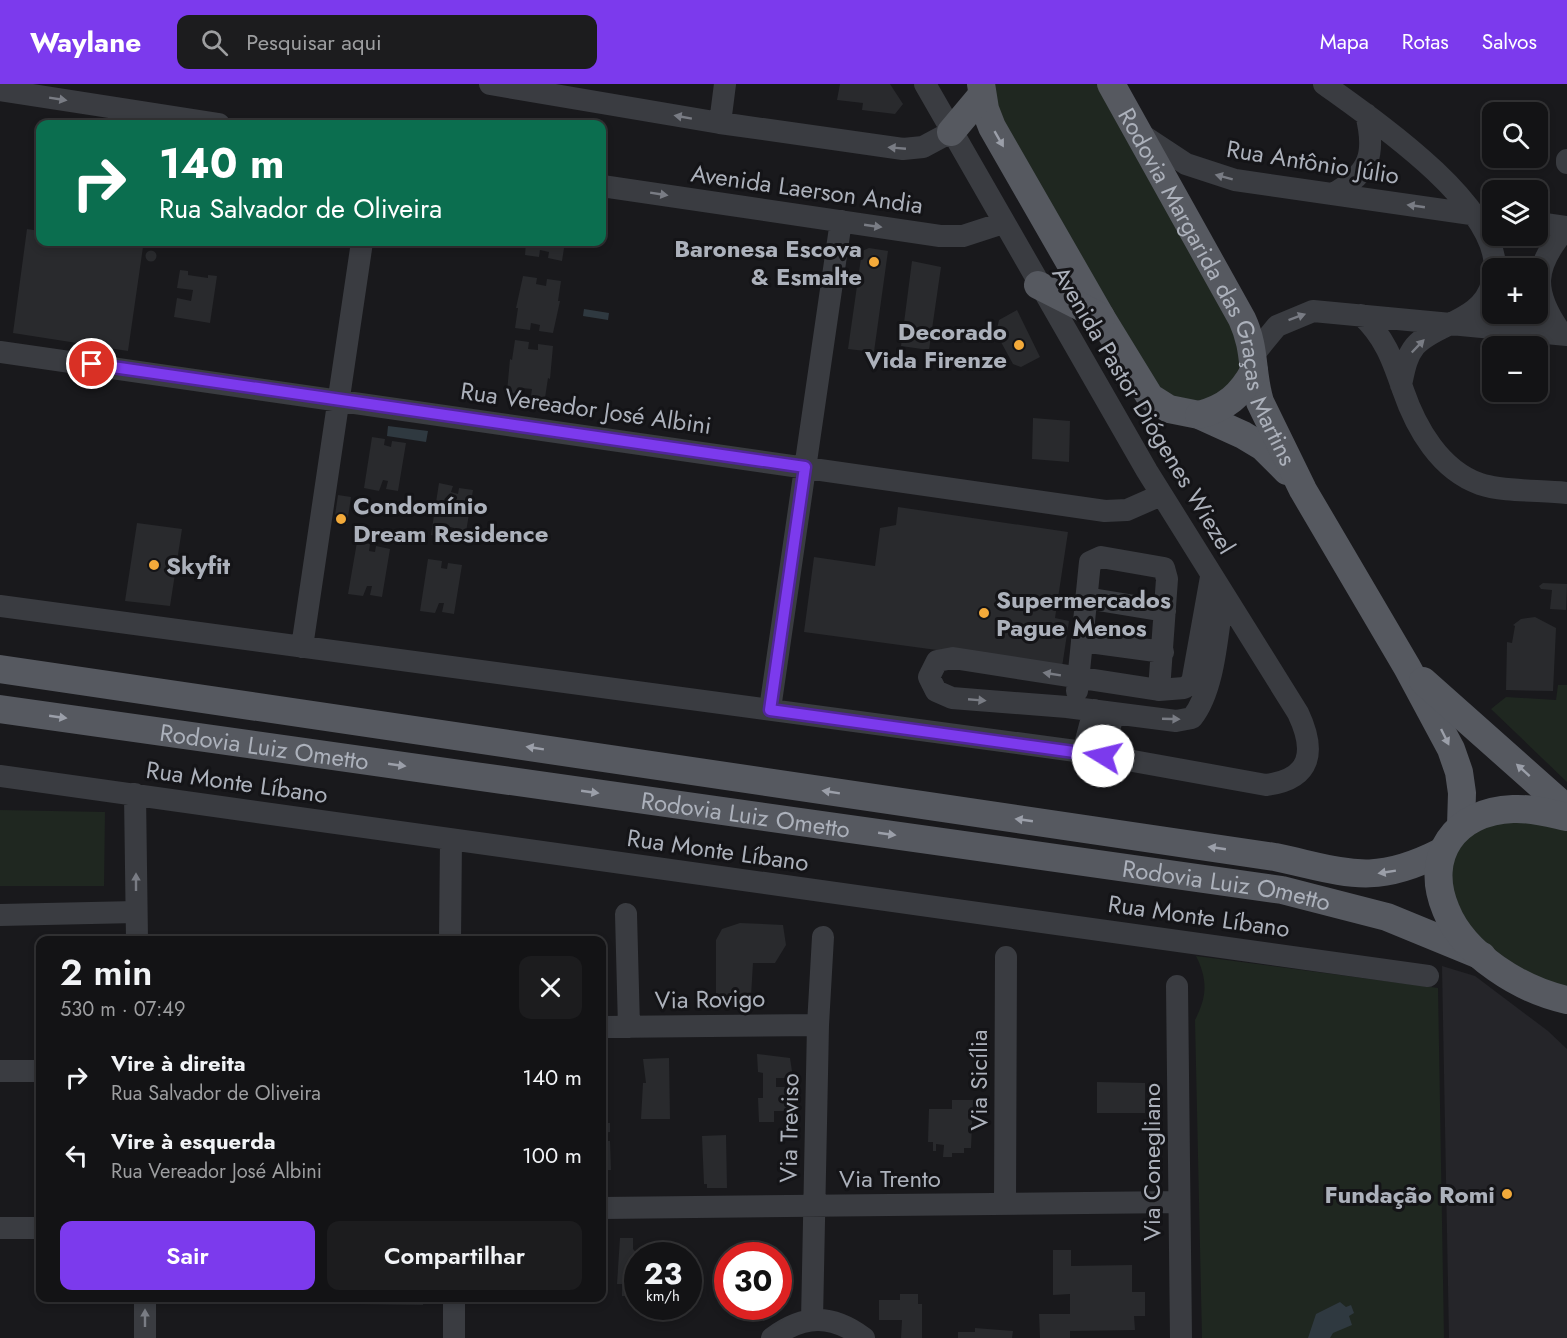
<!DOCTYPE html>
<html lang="pt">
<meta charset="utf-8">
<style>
:root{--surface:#131315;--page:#1c1c1e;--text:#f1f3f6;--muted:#9d9ea0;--line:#323234;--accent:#7c3aed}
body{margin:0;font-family:Jost,sans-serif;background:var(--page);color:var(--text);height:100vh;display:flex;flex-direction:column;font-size:22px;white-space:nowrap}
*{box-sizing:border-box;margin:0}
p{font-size:20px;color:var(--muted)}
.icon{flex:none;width:33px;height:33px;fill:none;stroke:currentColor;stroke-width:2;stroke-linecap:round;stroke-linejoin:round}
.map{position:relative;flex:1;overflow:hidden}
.panel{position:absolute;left:36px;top:852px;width:570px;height:366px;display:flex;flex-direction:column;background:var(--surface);border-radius:12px;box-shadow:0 3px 9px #0003,0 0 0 2px var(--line)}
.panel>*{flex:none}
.top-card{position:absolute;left:36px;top:36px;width:570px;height:126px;border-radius:12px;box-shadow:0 3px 9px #0003,0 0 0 2px var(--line);background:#0b6e4f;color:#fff;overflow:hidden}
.tools{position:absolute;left:1482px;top:18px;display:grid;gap:12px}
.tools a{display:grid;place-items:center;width:66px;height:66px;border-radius:12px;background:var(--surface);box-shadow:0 3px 9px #0003,0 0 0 2px var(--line);font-size:30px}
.speed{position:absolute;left:624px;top:1158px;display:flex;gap:12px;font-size:30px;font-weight:700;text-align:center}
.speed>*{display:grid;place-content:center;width:78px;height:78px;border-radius:50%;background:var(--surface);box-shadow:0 3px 9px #0003,0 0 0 2px var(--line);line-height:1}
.speed small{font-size:15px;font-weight:400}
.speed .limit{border:9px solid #d22;background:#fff;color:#111}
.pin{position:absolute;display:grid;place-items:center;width:51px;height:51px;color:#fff;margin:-26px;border:3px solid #fff;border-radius:50%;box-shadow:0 2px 6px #0007}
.me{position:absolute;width:66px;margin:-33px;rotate:279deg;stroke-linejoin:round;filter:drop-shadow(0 0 4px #0008)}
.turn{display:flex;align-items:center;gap:21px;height:126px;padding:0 24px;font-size:27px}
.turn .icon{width:78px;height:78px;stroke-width:2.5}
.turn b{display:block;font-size:42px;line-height:51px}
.round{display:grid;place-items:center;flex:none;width:63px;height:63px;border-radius:12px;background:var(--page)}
.headline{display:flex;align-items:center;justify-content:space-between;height:102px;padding:0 24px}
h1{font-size:36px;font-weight:600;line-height:45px}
.cta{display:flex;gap:12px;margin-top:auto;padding:12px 24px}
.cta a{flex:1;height:69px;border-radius:12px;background:var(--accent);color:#fff;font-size:24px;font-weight:600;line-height:69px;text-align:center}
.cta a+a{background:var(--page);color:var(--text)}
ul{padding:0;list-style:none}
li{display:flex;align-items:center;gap:18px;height:78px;padding:0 24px}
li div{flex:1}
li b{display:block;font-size:22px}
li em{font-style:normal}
header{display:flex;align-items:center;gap:36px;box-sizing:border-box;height:84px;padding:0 30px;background:var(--accent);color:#fff}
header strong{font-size:28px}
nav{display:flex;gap:33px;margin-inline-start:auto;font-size:21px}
.search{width:420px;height:54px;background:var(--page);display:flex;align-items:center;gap:15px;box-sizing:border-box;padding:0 21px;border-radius:12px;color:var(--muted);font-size:22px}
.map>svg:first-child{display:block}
.built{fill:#252529}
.green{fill:#1f2720}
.water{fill:#2f3940}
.building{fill:#292a2d}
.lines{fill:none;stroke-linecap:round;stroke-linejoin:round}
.minor{stroke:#3a3c41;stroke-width:22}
.major{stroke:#565960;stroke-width:28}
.oneway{fill:#797c84}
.oneway2{fill:#9b9fa9}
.route-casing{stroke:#51269a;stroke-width:15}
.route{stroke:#7c3aed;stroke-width:10}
.poi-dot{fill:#f3aa3a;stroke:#141417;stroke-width:2}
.labels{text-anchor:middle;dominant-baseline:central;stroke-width:6;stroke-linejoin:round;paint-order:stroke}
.street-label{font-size:24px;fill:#acb1bb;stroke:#141417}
.poi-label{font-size:24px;font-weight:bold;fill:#acb1bb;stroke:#141417;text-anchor:end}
</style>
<header>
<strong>Waylane</strong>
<div class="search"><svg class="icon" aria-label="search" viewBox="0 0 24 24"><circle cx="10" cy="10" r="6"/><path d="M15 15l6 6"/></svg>Pesquisar aqui</div>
<nav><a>Mapa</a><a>Rotas</a><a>Salvos</a></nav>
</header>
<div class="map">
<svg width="1567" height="1254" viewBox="0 0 1567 1254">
<rect width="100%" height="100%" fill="#19191c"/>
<path class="built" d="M1442,882L1475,892L1548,947L1567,965V1254H1449Z"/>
<path class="green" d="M989,0H1099L1242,255L1240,290L1230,305L1199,321L1165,314L991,20Z
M1558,601H1567V698L1491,625L1506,613L1556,616Z
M0,726L105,728L104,802H0Z
M1477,739H1567V905L1526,889L1472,849L1445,793L1446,778Z
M1196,872L1438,904L1444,1254H1202L1195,936C1207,913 1208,896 1196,872Z"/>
<path class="water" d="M584,225L609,229L608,236L583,232Z
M388,342L428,347L426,358L387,352Z
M1340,1218L1346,1223L1351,1221L1354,1229L1349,1232L1352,1241L1333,1249L1330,1254H1308L1316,1230Z"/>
<path class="building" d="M840,0H890L903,20L895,30L862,26L863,19L837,16Z
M27,145L40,147V158H108L143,163L128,267L13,249Z
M526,158H565L562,177L548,174L549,168L540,166L539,173L525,171Z
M869,164L888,167L874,268L848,265L862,167Z
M145.5 172a5.5 5.5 0 1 1 11 0a5.5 5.5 0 1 1-11 0Z
M912,177L941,183L929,266L901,262Z
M180,186L188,187V191L208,194V191L217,192L210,239L174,233L177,214L191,217L193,206L177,204Z
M523,192L537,194L536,200L546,202L547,195L561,197L558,217H560L553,249L539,247L540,241L531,239L530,246L515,244L518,224H516Z
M1017,226L1040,273L1021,283L1013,280L996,249L999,236Z
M515,256L529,258L528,265L538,266V260L553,262L550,295L548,294L545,314L531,312L532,305L522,304L521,311L507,308L510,275L512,276Z
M1033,334L1070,337L1069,378L1032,375Z
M372,353L385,355L384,361L391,363L392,357L406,359L398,407L386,405L388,397L383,396L379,407L364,404Z
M439,399L453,402L451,408L458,410L459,404L473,406L465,454L453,452L454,444L450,443L446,454L431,451Z
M338,411L351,413L347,440L334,438Z
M898,423L1068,448L1055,534L1069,537L1062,583L804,548L814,473L875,482L880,444L896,441Z
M137,439L182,445L170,522L125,517Z
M357,458L370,460L369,467L375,468L376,462L390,465L382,513L370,511L372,502H367L363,512L348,510Z
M428,475L442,477L441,484L447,485L448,479L462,481L454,530L442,528L444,519H439L435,529L420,527Z
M1543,499L1567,500L1566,526L1550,525L1552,506L1541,505L1539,502Z
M1535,533L1556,544L1553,607L1506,606L1507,558L1512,559L1515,542L1513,541L1521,535Z
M740,839L783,841L786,861L775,879H753L751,912L716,914V856L722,845Z
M757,970L790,974L793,994H776V1003H791V1017H787V1027H774V1038H759L758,1014H763V989L758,988Z
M669,974L670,1035H641L643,999H646L643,975Z
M1097,998L1145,999V1029H1097Z
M952,1016H973L971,1064H964V1069H952V1073H943L944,1061L936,1060V1067H933V1058H928L929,1025H952Z
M602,1039H610V1048L602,1049Z
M726,1051L727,1104H707V1100H704L702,1052Z
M602,1057H610L611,1086H602Z
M620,1154H633V1165L639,1172L638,1212H622V1200H617Z
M1053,1166H1071V1182L1132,1181V1208H1145V1232H1134L1135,1246L1070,1247V1254H1040L1039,1230H1070V1210L1053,1211Z
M900,1210H918V1220H922V1254H901L902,1236H879V1216H900Z
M359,1214H423V1221L359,1220Z
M468,1214H519V1219H468Z
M975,1244L1013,1247L1012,1254H958V1248H975Z"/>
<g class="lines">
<path class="minor" d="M490,0L720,39L903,65L923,63L951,48
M1324,0C1374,36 1495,118 1495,184
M0,6L219,40
M720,39L725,0
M1142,51L1186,80L1235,96L1492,133
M1567,79V76
M602,102L940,152H963L1003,139
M1333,110C1370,89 1376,70 1366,30
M1538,139L1567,143
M1361,231C1385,253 1393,277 1403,306C1416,344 1440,386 1480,400C1503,408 1541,406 1567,409
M1562,250C1531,207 1533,183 1567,143
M0,268L1105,427L1127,426L1161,411
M1254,270L1277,242L1313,227L1567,251
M1401,301C1404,287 1406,273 1415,262C1435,239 1482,238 1492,199
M1211,493L1192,599L1184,604L1159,606L953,574L937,577L929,593L936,607L952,614L1067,623L1176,637L1192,634C1215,605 1217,549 1223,513
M1086,514L1165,527
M0,522L1083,668L1266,701C1312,695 1316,667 1298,629L1147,387L925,0
M1082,557L1163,568
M302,563L362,158
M1077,607L1090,478L1101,473L1164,484L1167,495L1159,606
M770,625L841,137
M1083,668L1094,626
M1103,672L1113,630
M0,692L1428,892
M135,710L137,856
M626,830L629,943
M0,831L136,828
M450,856L451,756
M1177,902L1181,1254
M602,943L818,941
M0,987H40
M1005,1120L1006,873
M602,1124L1179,1118
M0,1144H40
M145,1214V1254
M454,1214V1254
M812,1236L818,941L823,853
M772,1254C804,1230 832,1230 864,1254"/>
<g class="major">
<path d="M981,0L985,25L992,43L1101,233L1150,313L1169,325L1199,331L1243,351L1263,363L1287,387"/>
<path id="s1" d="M1111,0L1242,235C1256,265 1251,288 1260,318L1303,406L1407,583L1451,665L1459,688L1462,709L1461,742"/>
<path d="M951,48L982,11"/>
<path d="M1038,201L1101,233"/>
<path d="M1199,331C1226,324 1241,311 1254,287"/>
<path d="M0,585L1275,773C1346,788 1372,803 1441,768"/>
<path d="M1423,597L1567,725"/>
<path id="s2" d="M0,625L1282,806L1387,833L1482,872"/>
<path d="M1567,733C1549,729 1532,724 1513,725C1455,727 1423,772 1446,826C1464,871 1521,906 1567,916"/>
</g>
</g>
<defs><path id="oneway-solid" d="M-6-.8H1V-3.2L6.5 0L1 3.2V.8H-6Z" transform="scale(1.5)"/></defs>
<g class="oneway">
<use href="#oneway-solid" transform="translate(58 15) rotate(9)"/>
<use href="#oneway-solid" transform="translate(683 33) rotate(-170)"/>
<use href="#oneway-solid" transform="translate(897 64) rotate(-175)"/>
<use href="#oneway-solid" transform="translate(1224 93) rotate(-165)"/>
<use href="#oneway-solid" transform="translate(659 110) rotate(9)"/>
<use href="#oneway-solid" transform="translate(1416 122) rotate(-172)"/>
<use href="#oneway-solid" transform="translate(873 142) rotate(8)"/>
<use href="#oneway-solid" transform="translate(1297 233) rotate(-20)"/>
<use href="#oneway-solid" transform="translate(1418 262) rotate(-46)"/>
<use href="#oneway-solid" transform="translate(1052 590) rotate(-171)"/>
<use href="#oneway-solid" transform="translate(977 616) rotate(5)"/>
<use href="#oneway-solid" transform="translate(1171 635) rotate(2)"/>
<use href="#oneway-solid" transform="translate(136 798) rotate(-90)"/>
<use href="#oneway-solid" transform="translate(145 1234) rotate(-90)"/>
</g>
<g class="oneway2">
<use href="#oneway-solid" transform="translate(999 55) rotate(60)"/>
<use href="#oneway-solid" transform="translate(58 633) rotate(8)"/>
<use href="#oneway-solid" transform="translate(1445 653) rotate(64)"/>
<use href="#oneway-solid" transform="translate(535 664) rotate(-171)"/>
<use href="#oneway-solid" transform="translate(397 681) rotate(8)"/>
<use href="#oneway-solid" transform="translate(1523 686) rotate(-138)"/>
<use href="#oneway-solid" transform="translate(590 708) rotate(8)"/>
<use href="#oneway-solid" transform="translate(831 708) rotate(-171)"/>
<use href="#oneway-solid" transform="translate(1024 736) rotate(-172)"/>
<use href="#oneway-solid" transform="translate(887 750) rotate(8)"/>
<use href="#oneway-solid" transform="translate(1217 764) rotate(-172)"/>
<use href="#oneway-solid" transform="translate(1387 788) rotate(171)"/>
</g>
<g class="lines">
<defs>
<path id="route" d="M92,280L805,383L770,626L1103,672"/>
</defs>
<use href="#route" class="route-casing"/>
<use href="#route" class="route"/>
</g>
<g class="poi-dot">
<circle cx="874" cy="178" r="6"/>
<circle cx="1019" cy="261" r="6"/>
<circle cx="341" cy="435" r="6"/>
<circle cx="154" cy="481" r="6"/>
<circle cx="984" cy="529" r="6"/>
<circle cx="1507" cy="1110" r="6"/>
</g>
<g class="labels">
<g class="street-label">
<text transform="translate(1313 78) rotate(9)">Rua Antônio Júlio</text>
<text transform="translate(807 105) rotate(8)">Avenida Laerson Andia</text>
<text stroke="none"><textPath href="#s1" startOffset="226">Rodovia Margarida das Graças Martins</textPath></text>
<text transform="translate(586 324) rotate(8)">Rua Vereador José Albini</text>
<text transform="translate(1144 326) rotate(59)">Avenida Pastor Diógenes Wiezel</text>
<text stroke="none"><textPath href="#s2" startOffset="267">Rodovia Luiz Ometto</textPath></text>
<text transform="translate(237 698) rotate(8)">Rua Monte Líbano</text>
<text stroke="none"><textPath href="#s2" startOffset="753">Rodovia Luiz Ometto</textPath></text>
<text transform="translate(718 766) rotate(8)">Rua Monte Líbano</text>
<text stroke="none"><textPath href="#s2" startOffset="1239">Rodovia Luiz Ometto</textPath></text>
<text transform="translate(1199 832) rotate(8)">Rua Monte Líbano</text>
<text transform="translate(710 915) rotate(-1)">Via Rovigo</text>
<text transform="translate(978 996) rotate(-90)">Via Sicília</text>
<text transform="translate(789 1044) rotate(-89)">Via Treviso</text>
<text transform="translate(1151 1078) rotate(-90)">Via Conegliano</text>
<text x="890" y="1094">Via Trento</text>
</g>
<g class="poi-label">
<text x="862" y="164">Baronesa Escova<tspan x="862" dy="28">&amp; Esmalte</tspan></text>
<text x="1007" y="247">Decorado<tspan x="1007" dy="28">Vida Firenze</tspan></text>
<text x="353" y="421" text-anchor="start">Condomínio<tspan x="353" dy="28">Dream Residence</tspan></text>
<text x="166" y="481" text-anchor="start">Skyfit</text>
<text x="996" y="515" text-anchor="start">Supermercados<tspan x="996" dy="28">Pague Menos</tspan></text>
<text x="1495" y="1110">Fundação Romi</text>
</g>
</g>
</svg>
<div class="tools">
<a><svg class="icon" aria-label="search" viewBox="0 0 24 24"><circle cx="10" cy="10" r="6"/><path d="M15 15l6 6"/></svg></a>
<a><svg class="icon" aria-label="layers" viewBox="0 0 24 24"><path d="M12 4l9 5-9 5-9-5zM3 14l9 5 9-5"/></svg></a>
<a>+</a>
<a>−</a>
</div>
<div class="speed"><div>23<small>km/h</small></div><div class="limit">30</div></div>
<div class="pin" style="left:92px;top:280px;background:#d93025"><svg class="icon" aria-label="arrive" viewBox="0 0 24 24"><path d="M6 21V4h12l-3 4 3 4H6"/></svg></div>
<svg class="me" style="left:1103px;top:672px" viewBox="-20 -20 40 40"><circle r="19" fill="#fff"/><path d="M0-13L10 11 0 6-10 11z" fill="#7c3aed"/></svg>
<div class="top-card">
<div class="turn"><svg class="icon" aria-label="right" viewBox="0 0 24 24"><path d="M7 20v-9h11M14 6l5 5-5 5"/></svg><div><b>140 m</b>Rua Salvador de Oliveira</div></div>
</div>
<section class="panel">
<div class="headline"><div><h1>2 min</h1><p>530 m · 07:49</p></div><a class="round"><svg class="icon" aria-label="close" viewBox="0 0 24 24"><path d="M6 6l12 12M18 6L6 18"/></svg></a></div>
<ul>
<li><svg class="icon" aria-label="right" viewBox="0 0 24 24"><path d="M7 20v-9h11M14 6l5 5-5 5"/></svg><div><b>Vire à direita</b><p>Rua Salvador de Oliveira</p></div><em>140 m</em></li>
<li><svg class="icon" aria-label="left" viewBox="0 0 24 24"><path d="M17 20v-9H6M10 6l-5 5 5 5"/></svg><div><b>Vire à esquerda</b><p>Rua Vereador José Albini</p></div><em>100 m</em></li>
</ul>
<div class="cta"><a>Sair</a><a>Compartilhar</a></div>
</section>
</div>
